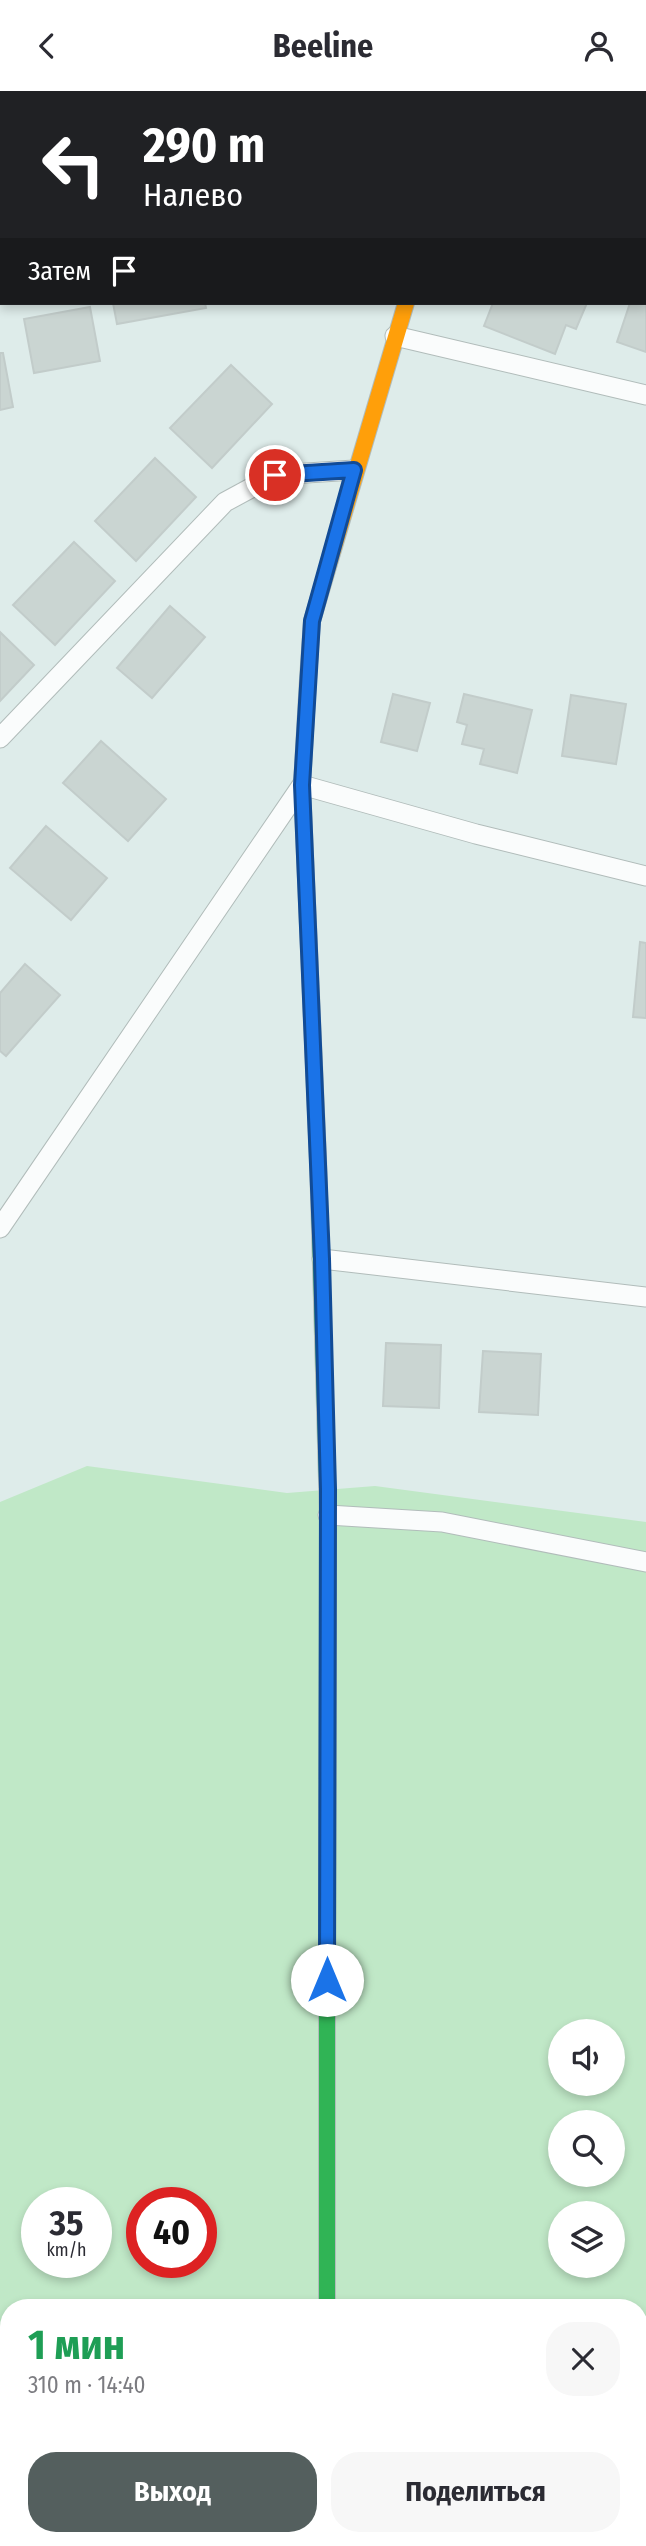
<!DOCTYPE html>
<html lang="ru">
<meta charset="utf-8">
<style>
:root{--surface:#fff;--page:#f7f7f7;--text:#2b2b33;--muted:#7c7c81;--accent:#545f5e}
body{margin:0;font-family:"Fira Sans Condensed",sans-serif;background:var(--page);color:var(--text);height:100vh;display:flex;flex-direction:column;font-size:26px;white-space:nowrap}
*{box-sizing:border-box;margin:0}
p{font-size:23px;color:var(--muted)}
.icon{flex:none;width:38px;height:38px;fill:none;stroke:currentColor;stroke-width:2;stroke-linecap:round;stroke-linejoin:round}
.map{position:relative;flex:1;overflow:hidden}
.drawer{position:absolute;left:0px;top:2208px;width:648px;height:247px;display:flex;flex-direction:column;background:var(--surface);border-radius:28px 28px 0 0;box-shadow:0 4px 10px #0003}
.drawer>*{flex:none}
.hud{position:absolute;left:0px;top:0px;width:648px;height:214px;box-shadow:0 4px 10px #0003;background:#202124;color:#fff;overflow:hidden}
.buttons{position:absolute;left:548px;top:1928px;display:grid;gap:14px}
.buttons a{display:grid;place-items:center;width:77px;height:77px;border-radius:50%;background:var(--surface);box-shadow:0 4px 10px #0003;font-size:35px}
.speed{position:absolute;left:21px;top:2096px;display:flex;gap:14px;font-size:35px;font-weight:700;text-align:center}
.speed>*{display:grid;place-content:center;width:91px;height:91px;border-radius:50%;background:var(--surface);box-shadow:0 4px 10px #0003;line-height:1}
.speed small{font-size:18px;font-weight:400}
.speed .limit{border:10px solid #d22;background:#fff;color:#111}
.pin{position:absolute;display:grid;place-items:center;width:60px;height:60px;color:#fff;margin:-30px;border:4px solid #fff;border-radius:50%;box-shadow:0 2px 7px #0007}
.me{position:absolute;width:77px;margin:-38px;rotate:0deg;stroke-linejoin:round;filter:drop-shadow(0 0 5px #0008)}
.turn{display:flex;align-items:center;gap:24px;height:147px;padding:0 28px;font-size:32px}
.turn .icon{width:91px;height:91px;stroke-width:2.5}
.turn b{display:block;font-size:49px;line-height:60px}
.then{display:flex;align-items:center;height:66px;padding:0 28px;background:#0003;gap:14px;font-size:26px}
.round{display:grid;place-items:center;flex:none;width:74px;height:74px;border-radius:28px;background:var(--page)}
.headline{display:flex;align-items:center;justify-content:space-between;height:119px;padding:0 28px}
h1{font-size:42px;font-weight:700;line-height:52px;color:#1e9e55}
.cta{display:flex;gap:14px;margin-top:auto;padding:14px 28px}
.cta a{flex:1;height:80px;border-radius:28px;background:var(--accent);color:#fff;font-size:28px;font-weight:700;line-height:80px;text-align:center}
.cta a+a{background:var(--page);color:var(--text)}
header{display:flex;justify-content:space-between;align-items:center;height:91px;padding:0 28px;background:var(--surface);font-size:32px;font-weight:700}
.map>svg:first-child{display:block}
.green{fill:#c0e8c7;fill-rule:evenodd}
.building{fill:#cad5d2;stroke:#c2ccca;stroke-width:2}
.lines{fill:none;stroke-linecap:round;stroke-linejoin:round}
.lane-casing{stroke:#b1bcba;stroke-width:21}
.fast-casing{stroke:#b1bcba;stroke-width:18}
.slow-casing{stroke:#b1bcba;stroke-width:18}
.jam-casing{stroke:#b1bcba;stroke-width:18}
.path{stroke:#c9cdcc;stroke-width:4.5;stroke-dasharray:3.5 5;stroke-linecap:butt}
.lane{stroke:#fafcfc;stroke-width:19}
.fast{stroke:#30b455;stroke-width:16}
.slow{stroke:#ff9f0a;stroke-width:16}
.jam{stroke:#e5322d;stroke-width:16}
.route-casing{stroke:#114b97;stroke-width:18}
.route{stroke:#1a73e8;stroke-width:12}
</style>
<header><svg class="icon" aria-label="back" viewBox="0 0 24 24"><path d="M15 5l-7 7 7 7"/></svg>Beeline<svg class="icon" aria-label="person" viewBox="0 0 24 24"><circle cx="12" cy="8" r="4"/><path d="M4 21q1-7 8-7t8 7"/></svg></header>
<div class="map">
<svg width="646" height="2455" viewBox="0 0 646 2455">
<rect width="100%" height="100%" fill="#deecea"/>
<path class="green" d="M87,1375L287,1402L375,1395L646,1431V2455H0V1411ZM560,1941H612V1993H560ZM560,2032H612V2084H560ZM37,2112H96V2172H37ZM142,2112H201V2172H142ZM560,2123H612V2175H560ZM9,2217H639V2446H9Z"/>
<path class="building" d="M646,182V261L617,251L630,212H646Z
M113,212H205L206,217L117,233Z
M493,212H587L576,238L566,234L555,263L484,235Z
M90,216L100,270L34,282L24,228Z
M0,262H3L13,316L0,319Z
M231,274L272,313L212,377L170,337Z
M155,367L196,406L136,470L95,430Z
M74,451L115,490L55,554L13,514Z
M170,515L205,546L152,607L117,577Z
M0,541L34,574L0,610Z
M393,603L430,612L417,660L381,651Z
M464,603L532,619L517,682L480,673L484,658L462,653L467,634L457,631Z
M571,604L626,613L616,673L562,665Z
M101,650L166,708L128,750L63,692Z
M46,735L107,787L71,829L10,777Z
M640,851L646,852V927L633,926Z
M25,873L60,904L6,965L0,960V902Z
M386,1252L441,1254L439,1317L383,1315Z
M483,1260L541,1263L538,1324L479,1321Z"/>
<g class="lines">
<defs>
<path id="lane" d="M0,201L2,200
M395,245L646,304
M0,647L225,411L275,384L354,379
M0,1137L302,694L476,743L646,785
M322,1168L646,1206
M328,1424L442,1431L646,1471"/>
<path id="fast" d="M318,1068L328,1424V1559
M327,2217V1878
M326,2446V2455"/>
<path id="slow" d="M308,588L312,530L406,212
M327,1878L328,1559"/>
<path id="jam" d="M470,0V2
M308,588L302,694L318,1068"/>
</defs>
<use href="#lane" class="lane-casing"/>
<use href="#fast" class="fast-casing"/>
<use href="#slow" class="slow-casing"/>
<use href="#jam" class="jam-casing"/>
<path class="path" d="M0,2298L9,2326
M43,2446L46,2455"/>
<use href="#lane" class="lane"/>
<use href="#fast" class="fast"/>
<use href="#slow" class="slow"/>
<use href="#jam" class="jam"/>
</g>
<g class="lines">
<defs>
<path id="route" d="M275,384L354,379L312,530L302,694L322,1168L328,1398L327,1889"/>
</defs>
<use href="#route" class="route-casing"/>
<use href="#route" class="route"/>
</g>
</svg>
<div class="buttons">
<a><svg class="icon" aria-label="sound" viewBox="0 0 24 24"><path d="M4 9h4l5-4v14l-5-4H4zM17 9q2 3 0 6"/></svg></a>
<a><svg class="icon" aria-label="search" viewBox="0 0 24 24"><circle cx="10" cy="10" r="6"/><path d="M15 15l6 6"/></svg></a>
<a><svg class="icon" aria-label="layers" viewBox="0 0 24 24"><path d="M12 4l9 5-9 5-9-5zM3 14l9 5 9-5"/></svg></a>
</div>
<div class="speed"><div>35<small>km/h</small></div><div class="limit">40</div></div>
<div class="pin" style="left:275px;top:384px;background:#d93025"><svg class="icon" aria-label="arrive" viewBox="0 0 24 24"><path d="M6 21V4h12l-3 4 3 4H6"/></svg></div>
<svg class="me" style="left:327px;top:1889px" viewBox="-20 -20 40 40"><circle r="19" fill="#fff"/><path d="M0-13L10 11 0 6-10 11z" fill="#1a73e8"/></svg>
<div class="hud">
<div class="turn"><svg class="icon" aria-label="left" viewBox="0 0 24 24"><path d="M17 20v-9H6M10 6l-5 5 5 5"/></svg><div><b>290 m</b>Налево</div></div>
<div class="then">Затем<svg class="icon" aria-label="arrive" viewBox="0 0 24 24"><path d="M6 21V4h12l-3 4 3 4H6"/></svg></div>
</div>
<section class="drawer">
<div class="headline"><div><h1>1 мин</h1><p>310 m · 14:40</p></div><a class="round"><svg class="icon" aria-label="close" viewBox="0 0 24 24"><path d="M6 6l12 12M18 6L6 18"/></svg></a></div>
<div class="cta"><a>Выход</a><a>Поделиться</a></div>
</section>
</div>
